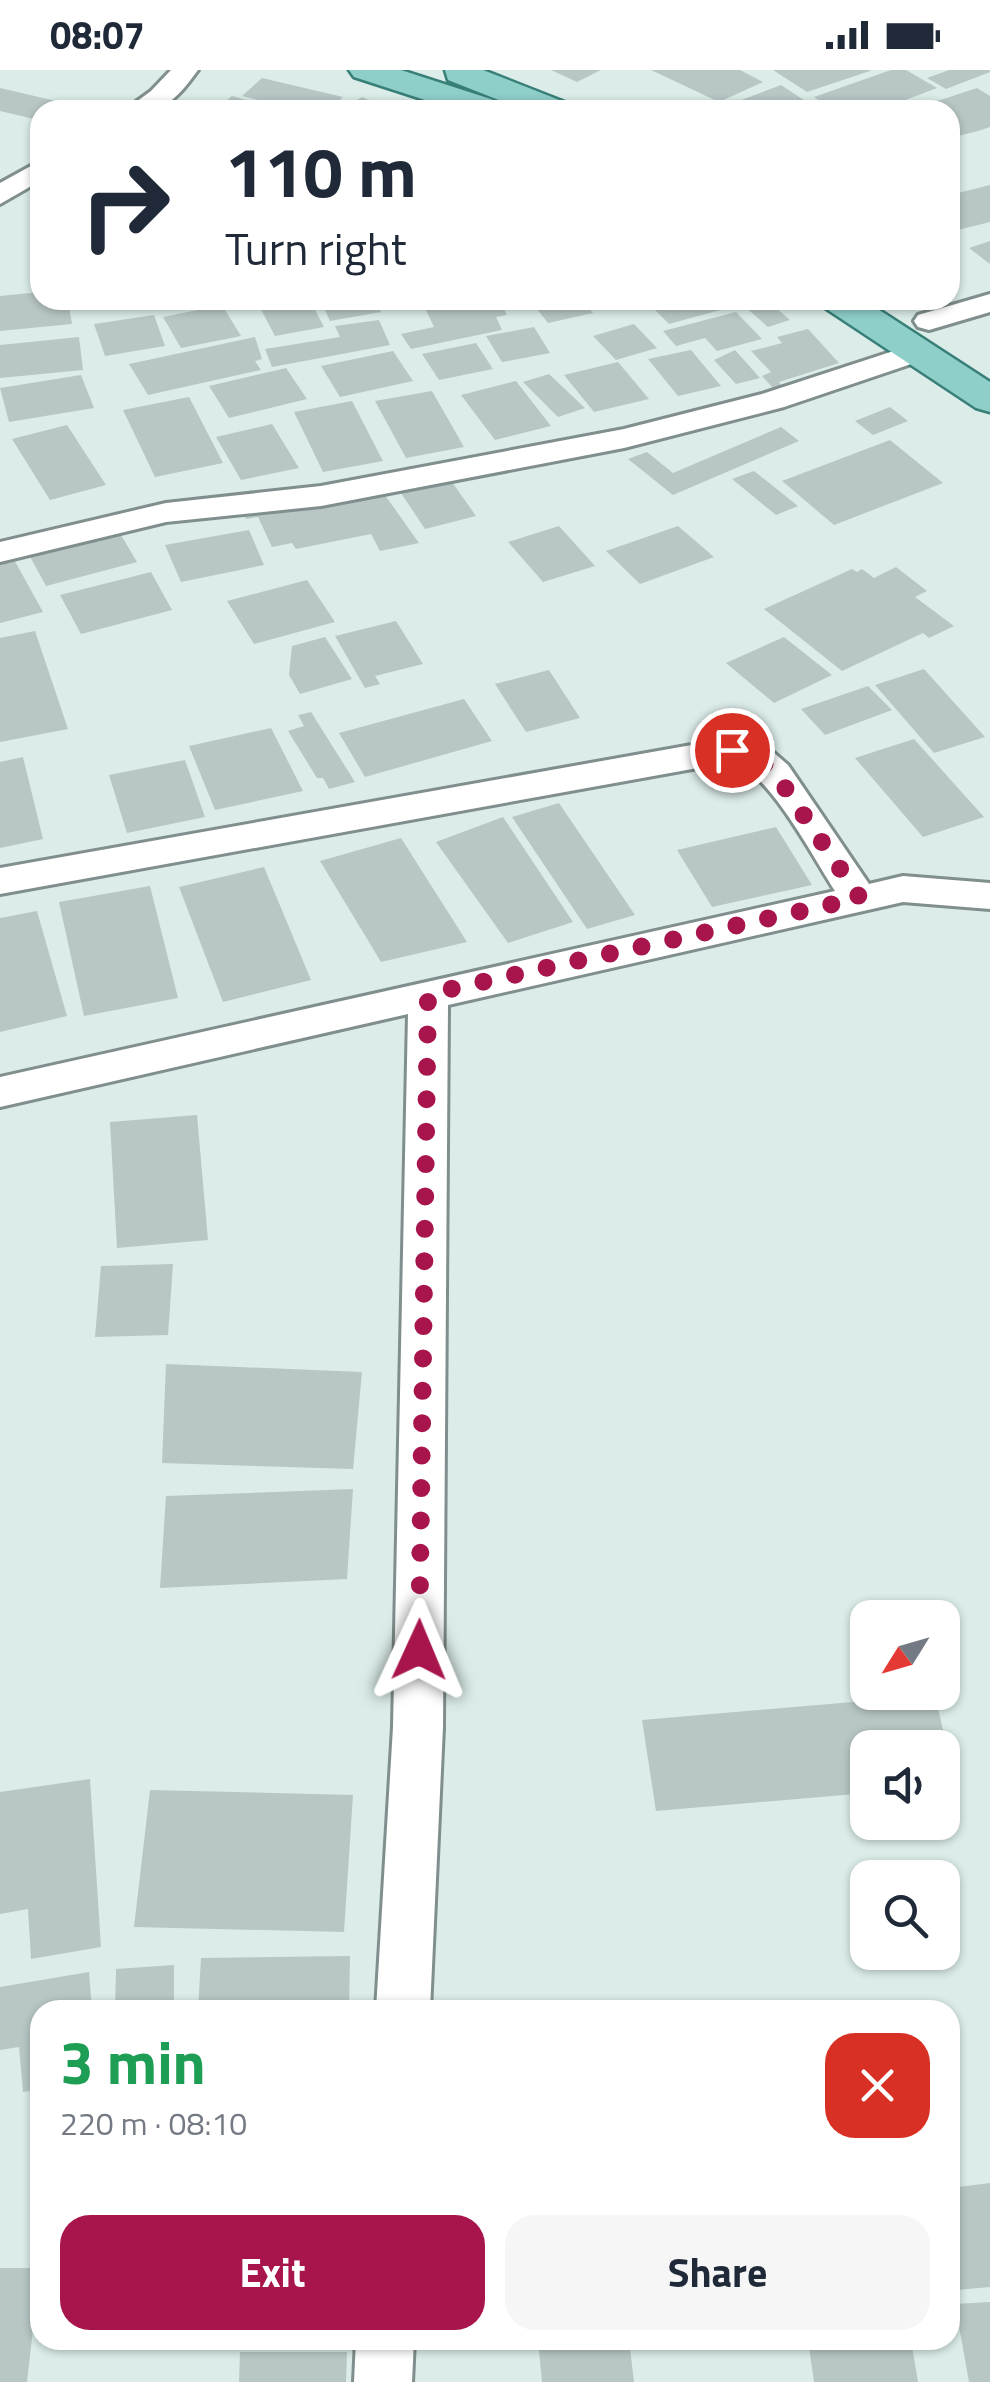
<!DOCTYPE html>
<meta charset="utf-8">
<style>
:root{--surface:#fff;--page:#f6f6f7;--text:#1f2937;--muted:#747a83;--accent:#a8154c}
body{margin:0;font-family:"Titillium Web",sans-serif;background:var(--page);color:var(--text);height:100vh;display:flex;flex-direction:column;font-size:38px;white-space:nowrap}
*{box-sizing:border-box;margin:0}
p{font-size:32px;color:var(--muted)}
.icon{flex:none;width:55px;height:55px;fill:none;stroke:currentColor;stroke-width:2;stroke-linecap:round;stroke-linejoin:round}
.map{position:relative;flex:1;overflow:hidden}
.drawer{position:absolute;left:30px;top:1930px;width:930px;height:350px;display:flex;flex-direction:column;background:var(--surface);border-radius:30px;box-shadow:0 2px 8px #0004}
.drawer>*{flex:none}
.banner{position:absolute;left:30px;top:30px;width:930px;height:210px;border-radius:30px;box-shadow:0 2px 8px #0004;background:#fff;color:var(--text);overflow:hidden}
.needle{width:65px;rotate:233deg}
.buttons{position:absolute;left:850px;top:1530px;display:grid;gap:20px}
.buttons a{display:grid;place-items:center;width:110px;height:110px;border-radius:20px;background:var(--surface);box-shadow:0 2px 8px #0004;font-size:50px}
.pin{position:absolute;display:grid;place-items:center;width:85px;height:85px;color:#fff;margin:-42px;border:5px solid #fff;border-radius:50%;box-shadow:0 2px 10px #0007}
.me{position:absolute;width:110px;margin:-55px;rotate:1deg;stroke-linejoin:round;filter:drop-shadow(0 0 8px #0008)}
.turn{display:flex;align-items:center;gap:35px;height:210px;padding:0 30px;font-size:45px}
.turn .icon{width:130px;height:130px;stroke-width:2.5}
.turn b{display:block;font-size:70px;line-height:85px}
.round{display:grid;place-items:center;flex:none;width:105px;height:105px;border-radius:30px;background:var(--page)}
.headline{display:flex;align-items:center;justify-content:space-between;height:170px;padding:0 30px}
h1{font-size:60px;font-weight:700;line-height:75px;color:#1e9e55}
.primary-button{display:flex;gap:20px;margin-top:auto;padding:20px 30px}
.primary-button a{flex:1;height:115px;border-radius:30px;background:var(--accent);color:#fff;font-size:40px;font-weight:700;line-height:115px;text-align:center}
.primary-button a+a{background:var(--page);color:var(--text)}
.status{display:flex;justify-content:space-between;align-items:center;height:70px;padding:0 50px;background:var(--surface);direction:ltr}
.status svg{height:28px;fill:currentColor}
.map>svg:first-child{display:block}
.building{fill:#b8c7c5}
.lines{fill:none;stroke-linecap:round;stroke-linejoin:round}
.minor-casing{stroke:#808f8d;stroke-width:6}
.primary-casing{stroke:#387f78;stroke-width:5}
.minor{fill:#fff;fill-rule:evenodd}
.primary{fill:#8fcfc9;fill-rule:evenodd}
.route{stroke:#a8154c;stroke-width:18;stroke-dasharray:0 32.4}
</style>
<div class="status"><b>08:07</b><svg viewBox="0 0 49 12"><path d="M0 12V9h3v3zM5 12V6h3v6zM10 12V3h3v9zM15 12V0h3v12zM26 1h20v11H26zM47 4h2v5h-2z"/></svg></div>
<div class="map">
<svg width="990" height="2312" viewBox="0 0 990 2312">
<rect width="100%" height="100%" fill="#dbece9"/>
<path class="building" d="M551,0H601L577,12Z
M651,0H740L763,12L719,32Z
M773,0H870V1L807,22Z
M891,0H906L937,18L879,40H833L814,27Z
M949,0H990V2L946,19L927,8Z
M262,8L343,27L329,40H300L242,26Z
M781,15L819,40H728L723,37Z
M0,18L56,31L40,40L34,49L0,41Z
M977,18L990,26V57L978,61L950,68V40H910Z
M232,26L279,39V40H216Z
M362,27L393,40H341Z
M990,115V152L954,161L950,157V125Z
M990,171V194L969,178Z
M40,222V230H68L72,254L0,261V226Z
M256,230H310L324,257L275,266Z
M320,230H374L381,242L330,251Z
M421,230H500L507,245L496,247L502,260L411,279L401,264L434,257Z
M530,230H582L593,243L548,253Z
M645,230H729L735,236L669,254Z
M759,230H767L790,250L768,257L743,235Z
M222,235L241,266L181,278L163,247Z
M736,242L762,269L717,281L705,268L676,276L663,261Z
M154,245L165,276L105,286L94,254Z
M379,250L390,275L272,297L265,279L340,267L335,256Z
M634,254L657,278L616,290L593,266Z
M534,257L550,283L502,292L486,266Z
M808,259L839,293L779,312L781,315L773,318L762,306L771,302L751,281L782,273L777,267Z
M79,267L83,300L0,308V275Z
M255,267L262,289L255,291L261,300L148,325L129,294Z
M476,273L493,299L439,310L422,284Z
M691,280L721,316L678,326L648,289Z
M735,280L760,308L736,314L714,290Z
M393,281L413,311L340,327L321,296Z
M618,292L649,329L594,342L564,305Z
M286,298L307,329L229,348L209,316Z
M549,304L585,338L558,347L523,312Z
M81,305L94,338L9,352L0,318Z
M516,311L551,356L495,370L461,325Z
M432,321L464,377L406,388L375,331Z
M189,327L223,393L155,407L123,340Z
M352,331L383,391L323,402L294,342Z
M890,337L908,351L873,365L855,351Z
M272,354L299,398L241,410L216,367Z
M67,355L106,415L50,430L12,369Z
M781,357L799,371L673,425L628,389L647,382L673,403Z
M890,370L943,413L834,455L782,411Z
M754,401L798,436L776,445L732,409Z
M447,405L476,446L425,459L397,417Z
M382,421L419,473L380,481L371,464L296,479L292,473L272,477L258,447L246,449L240,439L259,437L267,444L283,441L281,435Z
M559,456L595,496L543,512L508,472Z
M678,456L714,487L640,514L606,481Z
M118,460L137,492L46,516L28,483Z
M249,460L264,495L181,512L165,475Z
M12,486L43,542L0,553V489Z
M896,497L927,521L915,527L954,556L929,568L923,563L842,601L764,539L852,499L857,502L862,499L874,508Z
M151,502L172,540L81,564L60,525Z
M307,510L335,552L254,574L227,531Z
M396,551L423,594L375,606L380,614L365,618L335,566Z
M35,561L68,659L0,672V568Z
M325,567L352,609L300,624L289,605L292,576Z
M784,567L832,605L774,633L726,593Z
M924,599L985,667L934,683L875,615Z
M549,600L580,648L526,662L495,614Z
M868,616L892,640L825,665L801,639Z
M464,629L492,671L365,707L339,663Z
M311,642L355,712L329,719L323,708H317L288,661L304,656L298,645Z
M271,658L303,721L215,740L189,676Z
M914,669L984,747L923,767L855,688Z
M23,687L43,769L0,778V692Z
M185,690L205,747L127,763L109,705Z
M559,733L635,845L587,859L512,747Z
M503,747L573,852L508,873L436,772Z
M776,757L812,815L712,837L677,780Z
M401,768L467,872L381,892L320,791Z
M264,797L311,910L223,932L179,817Z
M150,816L178,928L84,946L59,832Z
M37,841L67,946L0,962V848Z
M197,1045L208,1170L117,1178L110,1052Z
M173,1194L168,1265L95,1267L101,1196Z
M166,1294L362,1302L353,1399L162,1393Z
M353,1419L347,1509L160,1518L166,1426Z
M935,1625L956,1716L942,1717V1678H868V1723L656,1741L642,1650Z
M90,1709L101,1877L31,1889L28,1839L0,1844V1722Z
M150,1720L353,1725L344,1862L134,1857Z
M350,1886L349,1940H198L201,1888Z
M174,1895V1940H115L116,1899Z
M89,1902L92,1940H40V2019L23,2022L19,1977L0,1980V1917Z
M990,2113V2217L957,2220L950,2189V2118Z
M0,2198H40L27,2312H0Z
M990,2232V2312H969L955,2234Z
M538,2270H629L634,2312H542Z
M808,2270H911L918,2312H814Z
M240,2282H347L346,2312H239Z"/>
<g class="lines">
<defs>
<path id="minor" d="M171,0H198C173,34 166,40 125,40L151,21Z
M40,91V111L0,134V113Z
M990,224V242L929,260L918,257L914,251L918,245Z
M918,273L929,276L933,282L929,288L784,337L624,378L321,436L166,452L0,492V472L166,433L321,416L624,359L762,324Z
M731,668L766,676L788,695L869,814L903,806L990,813V839L903,832L448,935L443,1657L430,1940H376L393,1657L408,944L0,1037V1007L835,821C814,789 767,698 731,692L0,824V798Z
M356,2270H414L412,2312H354Z"/>
<path id="primary" d="M349,0H401L503,33L508,40H456L354,7Z
M445,0H483L567,33L572,40H524L448,10Z
M819,230H864L990,312V342L976,338L825,238Z"/>
</defs>
<use href="#minor" class="minor-casing"/>
<use href="#primary" class="primary-casing"/>
<use href="#minor" class="minor"/>
<use href="#primary" class="primary"/>
</g>
<g class="lines">
<path class="route" d="M419,1580L428,924L860,828L775,703L753,684L732,680"/>
</g>
</svg>
<div class="buttons">
<a><svg class="needle" viewBox="-14 -14 28 28"><path d="M0-13l5 13h-10z" fill="#e53935"/><path d="M0 13l5-13h-10z" fill="#747a83"/></svg></a>
<a><svg class="icon" aria-label="sound" viewBox="0 0 24 24"><path d="M4 9h4l5-4v14l-5-4H4zM17 9q2 3 0 6"/></svg></a>
<a><svg class="icon" aria-label="search" viewBox="0 0 24 24"><circle cx="10" cy="10" r="6"/><path d="M15 15l6 6"/></svg></a>
</div>
<div class="pin" style="left:732px;top:680px;background:#d93025"><svg class="icon" aria-label="arrive" viewBox="0 0 24 24"><path d="M6 21V4h12l-3 4 3 4H6"/></svg></div>
<svg class="me" style="left:419px;top:1580px" viewBox="-20 -20 40 40"><path d="M0-17L14 15 0 8-14 15z" fill="#a8154c" stroke="#fff" stroke-width="4"/></svg>
<div class="banner">
<div class="turn"><svg class="icon" aria-label="right" viewBox="0 0 24 24"><path d="M7 20v-9h11M14 6l5 5-5 5"/></svg><div><b>110 m</b>Turn right</div></div>
</div>
<section class="drawer">
<div class="headline"><div><h1>3 min</h1><p>220 m · 08:10</p></div><a class="round" style="background:#d93025;color:#fff"><svg class="icon" aria-label="close" viewBox="0 0 24 24"><path d="M6 6l12 12M18 6L6 18"/></svg></a></div>
<div class="primary-button"><a>Exit</a><a>Share</a></div>
</section>
</div>
